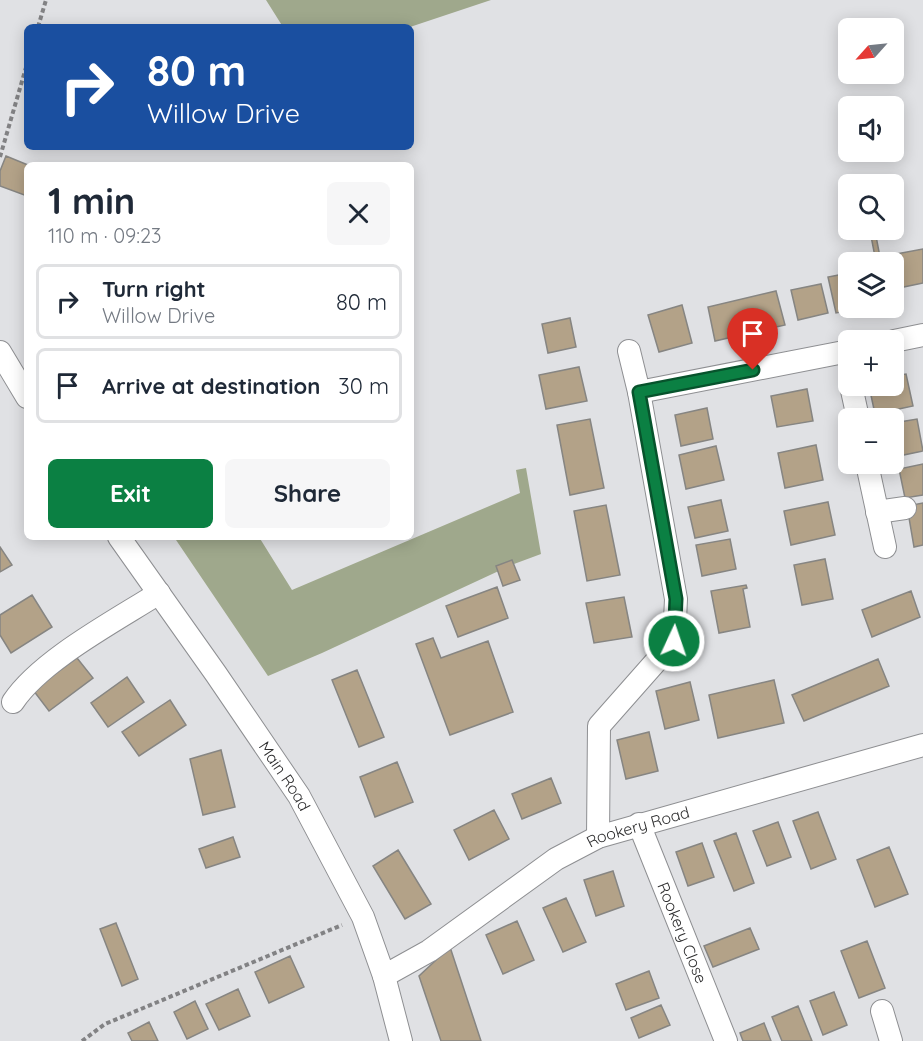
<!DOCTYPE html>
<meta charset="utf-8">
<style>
:root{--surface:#fff;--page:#f6f6f7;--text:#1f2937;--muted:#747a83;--line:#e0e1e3;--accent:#0b8043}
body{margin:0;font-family:Quicksand,sans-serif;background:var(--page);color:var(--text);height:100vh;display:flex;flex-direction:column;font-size:22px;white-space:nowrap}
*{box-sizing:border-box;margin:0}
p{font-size:20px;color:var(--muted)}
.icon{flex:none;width:33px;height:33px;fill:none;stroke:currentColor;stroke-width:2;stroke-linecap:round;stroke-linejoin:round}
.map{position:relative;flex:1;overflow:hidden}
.sheet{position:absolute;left:24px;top:162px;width:390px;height:378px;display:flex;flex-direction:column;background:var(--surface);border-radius:9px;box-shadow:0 3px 15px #0003}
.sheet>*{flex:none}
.top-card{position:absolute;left:24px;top:24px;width:390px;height:126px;border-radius:9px;box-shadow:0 3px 15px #0003;background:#1a4fa0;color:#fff;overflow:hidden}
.needle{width:39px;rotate:243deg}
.fabs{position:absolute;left:838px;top:18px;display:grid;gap:12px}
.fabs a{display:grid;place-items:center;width:66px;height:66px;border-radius:9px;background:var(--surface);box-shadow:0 3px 15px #0003;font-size:30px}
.pin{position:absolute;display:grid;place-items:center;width:51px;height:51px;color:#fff;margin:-62px -26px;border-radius:50% 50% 50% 0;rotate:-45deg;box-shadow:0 0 6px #0007}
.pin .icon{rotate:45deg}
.me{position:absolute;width:66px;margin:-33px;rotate:3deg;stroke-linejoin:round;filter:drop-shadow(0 0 4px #0008)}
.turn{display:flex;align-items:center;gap:21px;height:126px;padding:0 24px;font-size:27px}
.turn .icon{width:78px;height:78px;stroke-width:2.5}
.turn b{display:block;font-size:42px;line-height:51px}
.round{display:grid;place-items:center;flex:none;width:63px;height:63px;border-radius:9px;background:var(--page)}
.head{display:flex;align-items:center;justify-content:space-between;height:102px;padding:0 24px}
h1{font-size:36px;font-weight:700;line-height:45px}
.action{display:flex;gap:12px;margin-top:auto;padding:12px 24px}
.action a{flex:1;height:69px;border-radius:9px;background:var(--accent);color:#fff;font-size:24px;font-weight:700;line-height:69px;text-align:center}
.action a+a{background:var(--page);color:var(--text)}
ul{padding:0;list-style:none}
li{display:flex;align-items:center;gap:18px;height:75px;margin:0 12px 9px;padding:0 12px;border:3px solid var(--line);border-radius:9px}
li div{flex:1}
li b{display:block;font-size:22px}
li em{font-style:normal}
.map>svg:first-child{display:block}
.forest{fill:#9fa88c}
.building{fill:#b3a288;stroke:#868582;stroke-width:1.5}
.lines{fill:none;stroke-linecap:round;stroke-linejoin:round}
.minor-casing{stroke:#8e8f92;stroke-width:24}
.path{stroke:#828284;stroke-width:4;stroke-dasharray:4.5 3;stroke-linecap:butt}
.minor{stroke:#fff;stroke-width:22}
.route-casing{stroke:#07532c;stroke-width:15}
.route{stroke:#0b8043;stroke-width:10}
.labels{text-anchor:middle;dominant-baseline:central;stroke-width:4.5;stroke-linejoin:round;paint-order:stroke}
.street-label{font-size:16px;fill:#2e2e2f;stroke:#e0e1e4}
</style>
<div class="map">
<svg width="923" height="1041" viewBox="0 0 923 1041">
<rect width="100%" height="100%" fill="#e0e1e4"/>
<path class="forest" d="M266,0H491L410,27H283Z
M526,468L541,554L514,564L322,653L268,676L174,537H259L292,590L520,493L516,470Z"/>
<path class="building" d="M6,156L28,165L27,196L0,186V171Z
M871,236H876L880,257L923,249V283L894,289V262H876Z
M849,273V308H862L836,313L828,277Z
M821,284L828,313L798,320L791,290Z
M776,291L785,325L715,341L708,307Z
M682,305L692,343L659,352L648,315Z
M570,318L576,347L548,353L542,324Z
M579,367L587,401L546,409L539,375Z
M906,374L913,406L875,414L869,386H894V376Z
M807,389L813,421L777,427L771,396Z
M707,408L713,439L681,446L675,415Z
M590,419L604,488L570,495L557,425Z
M917,419L923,451L894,457V423Z
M816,445L823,480L785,488L778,453Z
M716,446L724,480L686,489L679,455Z
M923,464V495L905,498L899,469Z
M721,500L728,531L695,538L688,507Z
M828,502L835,535L791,545L784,511Z
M923,503V545L914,547L907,506Z
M606,505L620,575L587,581L574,511Z
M730,539L736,569L702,576L696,545Z
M0,547L12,565L0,572Z
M825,559L833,599L802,605L794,565Z
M512,560L520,580L503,586L496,566Z
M746,585L747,588L743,589L750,627L719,633L711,591Z
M497,587L508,618L458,637L446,606Z
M911,591L920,617L872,637L862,610Z
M32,595L52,627L11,653L0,635V615Z
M624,597L632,637L594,643L586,603Z
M433,638L441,658L488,641L513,712L450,735L416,644Z
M77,658L93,678L49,711L33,690Z
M878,659L889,686L804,721L792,695Z
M357,670L384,737L359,747L332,680Z
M127,677L144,702L108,727L91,703Z
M774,680L784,723L718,738L709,695Z
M690,682L699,720L665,729L656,691Z
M170,700L186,725L139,756L122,732Z
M649,732L658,771L626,779L617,740Z
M221,750L235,807L203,815L190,759Z
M397,762L413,802L375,817L360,777Z
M551,778L561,803L522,819L512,794Z
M494,810L509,839L469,860L454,830Z
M818,812L836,859L811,869L793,821Z
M778,822L791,857L767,866L753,831Z
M736,833L754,883L734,891L714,841Z
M233,837L240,857L206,868L199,849Z
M702,843L714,877L688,886L676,852Z
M889,847L908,894L875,907L857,860Z
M398,850L431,904L405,919L373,866Z
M613,871L624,906L596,916L584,880Z
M566,898L586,942L563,952L543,908Z
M517,921L534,960L503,974L486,935Z
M116,923L138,979L122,986L100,929Z
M750,928L759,949L713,967L704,946Z
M867,941L885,988L859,998L841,951Z
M450,947L481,1041H441L419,976Z
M290,956L304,987L269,1003L255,972Z
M649,971L659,998L626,1010L616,984Z
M238,989L250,1016L219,1030L206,1004Z
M834,992L847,1025L823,1035L810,1001Z
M195,1001L208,1029L187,1039L174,1012Z
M661,1005L670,1025L639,1038L631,1018Z
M798,1006L812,1041H782L772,1017Z
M149,1022L158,1041H132L128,1033Z
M764,1023L771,1041H743L740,1033Z"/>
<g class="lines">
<defs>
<g id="minor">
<path d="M894,341L923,335"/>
<path d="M0,352L27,397"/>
<path d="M851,386L858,418"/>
<path d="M639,392L849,351"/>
<path d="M867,464L885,547"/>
<path d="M877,512L905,508"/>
<path id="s1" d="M119,537L216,674L299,796L363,917L384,976L401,1041"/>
<path d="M13,702C41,660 115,621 159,593"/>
<path id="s2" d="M639,824L726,1041"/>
<path d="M598,837L599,726L674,641L676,599L639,392L629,351"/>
<path id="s3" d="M384,976L429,951L556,859L598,837L923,745"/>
<path d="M882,1011L891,1041"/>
</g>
</defs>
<use href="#minor" class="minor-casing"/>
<path class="path" d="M38,27L46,0
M0,157L27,64
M82,1041L105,1024L342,925"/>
<use href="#minor" class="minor"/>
</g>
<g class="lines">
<defs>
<path id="route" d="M674,641L676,599L639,392L753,370"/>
</defs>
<use href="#route" class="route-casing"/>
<use href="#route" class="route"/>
</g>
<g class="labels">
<g class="street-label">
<text stroke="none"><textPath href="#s1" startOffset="291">Main Road</textPath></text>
<text stroke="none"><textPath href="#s3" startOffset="297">Rookery Road</textPath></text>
<text stroke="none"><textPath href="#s2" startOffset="117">Rookery Close</textPath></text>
</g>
</g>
</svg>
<div class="fabs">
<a><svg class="needle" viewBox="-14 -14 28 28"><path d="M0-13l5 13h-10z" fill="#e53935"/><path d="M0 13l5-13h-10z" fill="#747a83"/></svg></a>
<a><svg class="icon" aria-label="sound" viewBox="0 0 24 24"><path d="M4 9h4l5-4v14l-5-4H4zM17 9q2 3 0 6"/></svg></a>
<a><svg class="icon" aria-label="search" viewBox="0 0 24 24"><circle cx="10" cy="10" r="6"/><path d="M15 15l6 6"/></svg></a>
<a><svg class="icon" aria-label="layers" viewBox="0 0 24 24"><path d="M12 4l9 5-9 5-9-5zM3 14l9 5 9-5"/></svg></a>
<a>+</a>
<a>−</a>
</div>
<div class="pin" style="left:753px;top:370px;background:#d93025"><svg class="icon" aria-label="arrive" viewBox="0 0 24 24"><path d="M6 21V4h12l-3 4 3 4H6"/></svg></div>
<svg class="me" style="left:674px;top:641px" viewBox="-20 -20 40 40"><circle r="17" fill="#0b8043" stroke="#fff" stroke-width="3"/><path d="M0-11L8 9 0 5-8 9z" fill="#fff"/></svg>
<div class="top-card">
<div class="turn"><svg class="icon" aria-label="right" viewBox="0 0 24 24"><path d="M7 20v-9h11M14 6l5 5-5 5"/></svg><div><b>80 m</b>Willow Drive</div></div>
</div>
<section class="sheet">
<div class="head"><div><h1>1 min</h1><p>110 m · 09:23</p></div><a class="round"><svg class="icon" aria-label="close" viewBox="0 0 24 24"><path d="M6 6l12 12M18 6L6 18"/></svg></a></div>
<ul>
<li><svg class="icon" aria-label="right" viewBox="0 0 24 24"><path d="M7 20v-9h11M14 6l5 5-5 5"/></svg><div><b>Turn right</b><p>Willow Drive</p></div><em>80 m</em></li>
<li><svg class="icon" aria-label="arrive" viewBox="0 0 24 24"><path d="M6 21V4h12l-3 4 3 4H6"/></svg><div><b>Arrive at destination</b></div><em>30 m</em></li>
</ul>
<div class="action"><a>Exit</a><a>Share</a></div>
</section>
</div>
